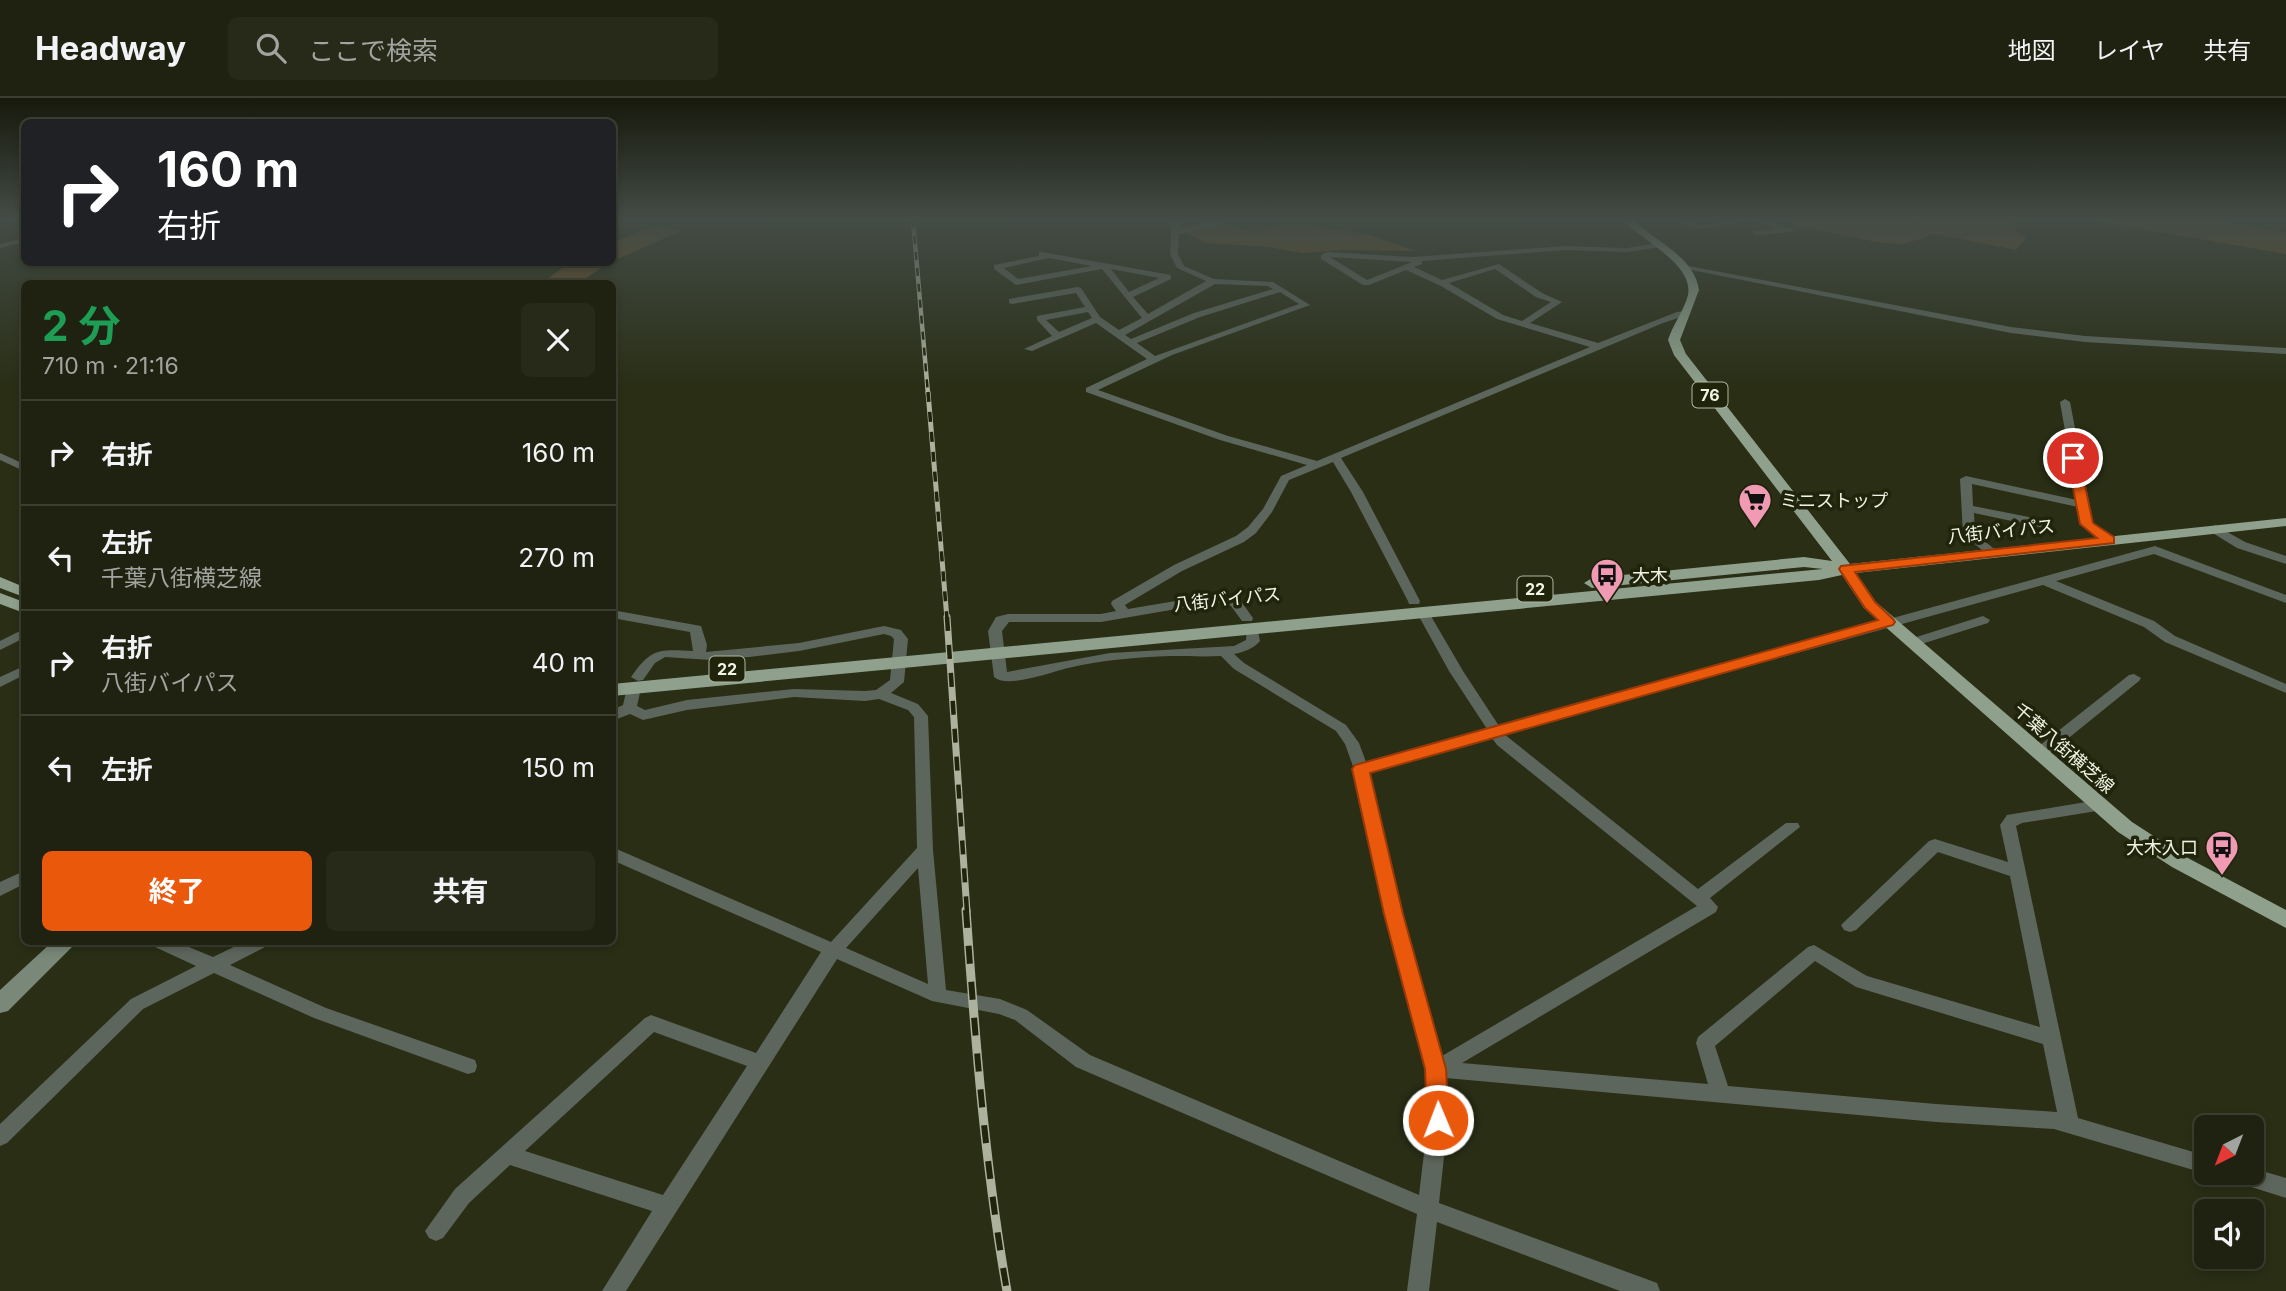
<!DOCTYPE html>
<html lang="ja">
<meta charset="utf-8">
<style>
:root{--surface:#1f2210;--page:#272a19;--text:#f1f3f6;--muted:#a1a49f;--line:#3c3f30;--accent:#ea580c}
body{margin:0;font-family:Inter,"Noto Sans JP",sans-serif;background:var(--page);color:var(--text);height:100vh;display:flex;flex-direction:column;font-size:26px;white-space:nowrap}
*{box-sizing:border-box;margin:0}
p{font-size:23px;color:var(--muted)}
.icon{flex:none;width:38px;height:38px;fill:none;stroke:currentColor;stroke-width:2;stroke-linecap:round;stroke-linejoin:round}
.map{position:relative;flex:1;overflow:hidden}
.panel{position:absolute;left:21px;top:182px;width:595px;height:665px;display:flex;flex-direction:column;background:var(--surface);border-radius:10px;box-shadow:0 4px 10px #0003,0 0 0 2px var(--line)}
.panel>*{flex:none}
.banner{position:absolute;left:21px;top:21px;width:595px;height:147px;border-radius:10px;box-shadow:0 4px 10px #0003,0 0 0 2px var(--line);background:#202124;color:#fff;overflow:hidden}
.needle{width:46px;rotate:222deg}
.controls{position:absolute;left:2194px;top:1017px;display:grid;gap:14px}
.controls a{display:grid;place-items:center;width:70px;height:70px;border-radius:10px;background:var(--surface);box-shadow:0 4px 10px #0003,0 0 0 2px var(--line);font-size:35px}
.pin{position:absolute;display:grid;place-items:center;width:60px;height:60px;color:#fff;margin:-30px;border:4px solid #fff;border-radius:50%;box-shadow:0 2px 7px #0007}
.me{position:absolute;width:77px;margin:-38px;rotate:359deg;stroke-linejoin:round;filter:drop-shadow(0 0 5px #0008)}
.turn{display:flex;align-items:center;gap:24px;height:147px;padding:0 21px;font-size:32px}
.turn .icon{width:91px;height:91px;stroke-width:2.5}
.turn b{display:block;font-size:49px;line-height:60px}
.round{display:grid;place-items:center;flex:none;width:74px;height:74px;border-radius:10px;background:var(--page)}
.overview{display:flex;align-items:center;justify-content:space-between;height:119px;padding:0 21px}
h1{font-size:42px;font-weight:700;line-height:52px;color:#1e9e55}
.primary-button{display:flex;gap:14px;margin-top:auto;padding:14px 21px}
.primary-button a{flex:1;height:80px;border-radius:10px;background:var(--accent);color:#fff;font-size:28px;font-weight:700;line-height:80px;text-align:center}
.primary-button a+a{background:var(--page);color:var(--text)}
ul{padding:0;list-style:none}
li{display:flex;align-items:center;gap:21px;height:105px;padding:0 21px;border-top:2px solid var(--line)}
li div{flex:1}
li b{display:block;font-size:26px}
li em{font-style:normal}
header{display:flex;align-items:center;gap:42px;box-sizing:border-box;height:98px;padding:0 35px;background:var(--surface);border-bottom:2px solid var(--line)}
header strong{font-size:33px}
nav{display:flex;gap:38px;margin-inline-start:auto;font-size:24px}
.search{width:490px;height:63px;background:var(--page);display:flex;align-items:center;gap:18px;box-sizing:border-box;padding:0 24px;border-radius:10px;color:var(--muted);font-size:26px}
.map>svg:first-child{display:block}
.forest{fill:#6f4d22}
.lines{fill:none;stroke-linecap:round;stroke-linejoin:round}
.street{fill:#5d665c;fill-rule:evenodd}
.secondary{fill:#798878;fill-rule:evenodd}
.primary{fill:#8fa18d;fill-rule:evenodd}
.rail-far3-casing{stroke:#adb29f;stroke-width:4.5}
.rail-far2-casing{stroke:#adb29f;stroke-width:5}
.rail-far1-casing{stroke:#adb29f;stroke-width:7}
.rail-casing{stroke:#adb29f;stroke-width:9}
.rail-far3{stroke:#1f240b;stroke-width:2.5;stroke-dasharray:8;stroke-linecap:butt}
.rail-far2{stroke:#1f240b;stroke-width:3.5;stroke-dasharray:10;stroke-linecap:butt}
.rail-far1{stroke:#1f240b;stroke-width:4.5;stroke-dasharray:14;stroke-linecap:butt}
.rail{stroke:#1f240b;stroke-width:6;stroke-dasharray:18;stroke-linecap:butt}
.route{fill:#ea580c;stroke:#983908;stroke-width:2}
.labels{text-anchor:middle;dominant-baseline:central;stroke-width:7;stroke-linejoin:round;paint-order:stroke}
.shield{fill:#1f240b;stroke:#b1b6a3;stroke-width:2}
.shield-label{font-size:16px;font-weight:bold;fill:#f0f4e4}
.poi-label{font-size:18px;fill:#f0f4e4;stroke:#1f240b;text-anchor:start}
.street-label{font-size:18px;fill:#f0f4e4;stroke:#1f240b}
</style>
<header>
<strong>Headway</strong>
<div class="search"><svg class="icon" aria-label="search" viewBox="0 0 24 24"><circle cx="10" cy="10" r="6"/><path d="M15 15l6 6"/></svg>ここで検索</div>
<nav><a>地図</a><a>レイヤ</a><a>共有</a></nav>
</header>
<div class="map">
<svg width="2286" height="1193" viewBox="0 0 2286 1193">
<rect width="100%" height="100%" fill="#292e15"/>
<path class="forest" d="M1792,122H1916L1911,126L1953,122H2007L2026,141L2016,152L1935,136L1904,146L1881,145L1796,127Z
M2090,122H2211L2286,135V156Z
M1223,127L1257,134L1281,127L1310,128L1367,136L1416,153L1342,152L1303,155L1268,149L1207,145L1184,134Z
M657,128L681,133L613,163V144Z
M569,165H608L582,183L529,185L546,182Z"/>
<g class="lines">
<path class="street" d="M1172,122H1180L1179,131L1214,122H1222L1221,127L1179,136L1178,156L1184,168L1214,181L1273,184L1310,207L1172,257L1098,292L1228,338L1317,363L1590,249L1497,221L1441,188L1406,172L1369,187H1363L1321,161V157L1327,154L1412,159L1565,148L1627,150L1658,145H1661V149L1627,154L1565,152L1422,163V166L1414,169L1442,182L1499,166L1542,195L1562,204L1530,225L1598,245L1677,214L1686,213L1690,216L1663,225L1341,360L1363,394L1420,503L1419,506H1409L1408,503L1351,394L1333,364L1289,382L1272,414L1256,435L1244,444L1182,473L1125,507L1128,511L1217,496L1240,502L1253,520L1252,523H1242L1231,508L1217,504L1101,524H1009L1002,533L1007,574L1110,555L1234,548L1246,542L1247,528H1257L1260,543C1253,551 1244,554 1234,556L1244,565L1346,627L1359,645L1366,664L1487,631L1449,573L1416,513L1422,509L1428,513L1463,573L1499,628L2155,448L2286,497V505L2154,456L2056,483L2154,523L2175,538L2286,586V595L2165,544L2144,529L2043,487L1504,636L1698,791L1786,725H1798L1800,729L1710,800L1718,809L1716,814L1462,965L1708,986L1696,945L1698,939L1808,849L1814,847L1867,878L2040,929L2010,778L1938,754L1856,832L1850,834L1844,832L1841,827L1929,743L1935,741L2008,764L2000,727L2007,717L2098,702L2103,704L2106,708L2103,712L2022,725L2016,728L2078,1020L2207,1058V1074H2212L2207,1076L2054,1031L1936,1024L1446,980L1448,1022L1439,1105L1649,1182L1657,1185L1660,1193H1620L1437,1124L1429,1193H1407L1417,1116L1076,969L1015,922L999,916L932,903L837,861L626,1193H602L652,1113L510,1067L469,1105L443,1140L436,1143L429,1140L425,1133L455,1091L645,920L651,917L756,955L821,854L612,762V749L831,844L917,750L914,619L908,612L879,601L865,603L794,599L687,612L643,622L630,616L612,623V612L623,607L627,590L634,586L641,590L637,608L645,612L687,602L794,591L865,593L876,592L890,582L894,541L891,538L884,536L799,553L749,559L711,562L665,559L655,565L643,582L638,583L631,579C651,550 659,551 693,553L690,534L612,520V512L701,528L707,547L706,554L799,545L884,528L901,532L908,541L904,584L891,595L918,606L928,618L933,752L946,892L1000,901L1027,912L1090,957L1419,1097L1428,1022L1427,971L1386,816L1354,671L1345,646L1336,633L1234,571L1221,558C1204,559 1188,558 1171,558C1137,559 1101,562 1068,570C1051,574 1007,591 994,579L988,533L996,519L1008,516H1101L1116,513L1111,506L1112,503L1174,467L1236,438L1248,429L1263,411L1281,378L1307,367L1220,342L1086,294V290L1147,261L1096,225L1032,253L1024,251L1052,238L1037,222V218L1085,209L1076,195L1012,206L1009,205V201L1078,189L1081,190L1100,219L1119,232L1142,220L1102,171L1016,187L994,171V167L1039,158V154H1042L1171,177V181L1133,199L1148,216L1206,183L1177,170L1170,156ZM1330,159H1331L1412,164L1367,182ZM1049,160L1092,168L1018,181L1004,170ZM1111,171L1159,180L1129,194ZM1495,171L1536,199L1551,204L1522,223L1503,217L1449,185ZM1215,186L1268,188L1273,191L1194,215L1131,241L1125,237ZM1280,194L1299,206L1155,258L1137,245L1200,219ZM1088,214L1092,220L1059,234L1046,222ZM1492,640L1497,647L1697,808L1442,958L1402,816L1369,674ZM918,770L928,886L846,850ZM1815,863L1856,889L2043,946L2057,1014L1936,1006L1728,988L1715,948ZM654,934L747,968L663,1097L525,1053Z
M1676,122C1685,122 1690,126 1699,127C1713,128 1735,121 1752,122L1698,131Z
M1752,122H1763L1795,132L1791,134L1757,137L1753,135L1754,133L1778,131Z
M24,140V144L0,150V146Z
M1683,167L2011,229L2085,238L2286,250V256L2085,244L2011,235L1686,171L1682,169Z
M2065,301L2070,304L2093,425L2115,442L2109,446L2105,445L2083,428L2078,409L1972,386L1973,408L2044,422L2050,426L2044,430L1974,415L1975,435L1999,455L1997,458H1989L1963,436L1960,381L1966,378L2077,402L2060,304Z
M0,355L24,366V373L0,362Z
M2215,427L2245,444L2286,458V466L2237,450L2211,434L2209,431Z
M1983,518L1990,522L1988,525L1912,549L1905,545L1907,542Z
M24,531V540L0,552V543Z
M24,568V577L0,589V579Z
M2134,576L2141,580L2139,583L2044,660H2034L2032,656L2034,652L2129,577Z
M24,773V786L0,798V784Z
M153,844H177L213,859L244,844H267L265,849L230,867L326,910L475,962L477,968L475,974L468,976L314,920L214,875L143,911L7,1045L0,1048V1026L131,901L196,868L155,849Z
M2252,1070L2286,1080V1100L2226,1081L2223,1074H2252Z"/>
<path class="secondary" d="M52,844H77L8,913L0,915V892Z"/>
<path class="primary" d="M1623,122H1633C1656,144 1694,158 1699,192L1680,242L1686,256L1850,466L2286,420V428L1856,475L1876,504L2132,724L2186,759L2286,812V830L2172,769L2118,734L1864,510L1842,477L1819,482L612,598V586L1823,471L1804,469L1592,490L1584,485L1592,480L1804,459L1832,463L1674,257L1668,242C1673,226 1684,213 1688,197C1694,166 1641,142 1623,122Z
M0,479L24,489V499L0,490Z
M0,495L24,504V515L0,506Z"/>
<defs>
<path id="rail-far3" d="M913,122L928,296"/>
<path id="rail-far2" d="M928,294L947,521"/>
<path id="rail-far1" d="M947,519L967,814"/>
<path id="rail" d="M966,812C975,939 985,1068 1007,1193"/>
</defs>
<use href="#rail-far3" class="rail-far3-casing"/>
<use href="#rail-far2" class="rail-far2-casing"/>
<use href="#rail-far1" class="rail-far1-casing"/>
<use href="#rail" class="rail-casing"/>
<use href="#rail-far3" class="rail-far3"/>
<use href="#rail-far2" class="rail-far2"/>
<use href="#rail-far1" class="rail-far1"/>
<use href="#rail" class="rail"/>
</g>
<linearGradient id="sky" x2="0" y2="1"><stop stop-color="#17190c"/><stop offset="0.42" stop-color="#434c46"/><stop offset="1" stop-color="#434c46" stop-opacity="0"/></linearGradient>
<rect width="2286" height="289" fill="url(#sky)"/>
<path class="route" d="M2073,356L2079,360L2093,425L2114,439V445L1855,474L1875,504L1893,521L1895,524L1893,527L1370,675L1403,816L1446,971L1449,1022L1446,1029L1438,1032L1430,1029L1427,1022L1425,971L1384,816L1352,671L1355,667L1878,522L1865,510L1839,471L1841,468L2097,440L2080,426L2067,360Z"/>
<defs>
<symbol id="supermarket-pin" viewBox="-11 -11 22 30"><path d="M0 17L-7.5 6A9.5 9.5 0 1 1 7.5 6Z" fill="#f19ab4" stroke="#1f240b"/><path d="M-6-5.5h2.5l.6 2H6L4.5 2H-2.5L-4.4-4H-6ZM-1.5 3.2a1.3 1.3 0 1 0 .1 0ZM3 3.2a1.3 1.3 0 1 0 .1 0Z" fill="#111"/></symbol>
<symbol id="bus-pin" viewBox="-11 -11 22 30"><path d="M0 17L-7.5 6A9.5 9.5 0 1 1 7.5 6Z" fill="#f19ab4" stroke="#1f240b"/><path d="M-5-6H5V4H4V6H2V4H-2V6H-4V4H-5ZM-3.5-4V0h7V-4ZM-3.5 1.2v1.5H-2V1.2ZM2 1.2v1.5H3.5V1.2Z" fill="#111"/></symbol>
</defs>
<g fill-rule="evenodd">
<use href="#supermarket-pin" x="1736" y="383" width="38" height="52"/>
<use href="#bus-pin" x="1588" y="458" width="38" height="52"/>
<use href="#bus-pin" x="2203" y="730" width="38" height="52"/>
</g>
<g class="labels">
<g class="shield">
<rect x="1692.5" y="284.5" width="35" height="25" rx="5"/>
<rect x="1517.5" y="478.5" width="35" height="25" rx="5"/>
<rect x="709.5" y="558.5" width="35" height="25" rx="5"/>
</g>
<g class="shield-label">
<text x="1710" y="297">76</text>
<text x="1535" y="491">22</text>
<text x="727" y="571">22</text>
</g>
<g class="poi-label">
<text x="1780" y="402">ミニストップ</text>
<text x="1632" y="477">大木</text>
<text x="2198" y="749" text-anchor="end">大木入口</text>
</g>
<g class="street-label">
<text transform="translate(2001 433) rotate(-6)">八街バイパス</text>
<text transform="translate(1227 501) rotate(-6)">八街バイパス</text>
<text transform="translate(2064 650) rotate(41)">千葉八街横芝線</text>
</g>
</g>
</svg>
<div class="controls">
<a><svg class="needle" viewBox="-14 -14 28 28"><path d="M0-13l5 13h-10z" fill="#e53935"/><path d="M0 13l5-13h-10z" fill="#a1a49f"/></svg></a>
<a><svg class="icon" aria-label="sound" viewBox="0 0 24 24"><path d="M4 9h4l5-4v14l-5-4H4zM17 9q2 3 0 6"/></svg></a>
</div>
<div class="pin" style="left:2073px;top:360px;background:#d93025"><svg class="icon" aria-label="arrive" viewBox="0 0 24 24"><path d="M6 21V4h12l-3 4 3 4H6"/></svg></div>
<svg class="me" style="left:1438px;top:1022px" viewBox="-20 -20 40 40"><circle r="17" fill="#ea580c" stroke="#fff" stroke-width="3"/><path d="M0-11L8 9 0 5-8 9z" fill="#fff"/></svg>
<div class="banner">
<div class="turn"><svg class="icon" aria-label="right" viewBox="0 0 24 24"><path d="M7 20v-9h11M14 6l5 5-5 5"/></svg><div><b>160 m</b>右折</div></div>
</div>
<section class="panel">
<div class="overview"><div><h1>2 分</h1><p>710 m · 21:16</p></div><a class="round"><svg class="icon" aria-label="close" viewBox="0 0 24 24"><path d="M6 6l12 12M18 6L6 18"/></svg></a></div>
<ul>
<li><svg class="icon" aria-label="right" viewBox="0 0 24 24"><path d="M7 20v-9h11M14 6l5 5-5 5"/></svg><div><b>右折</b></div><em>160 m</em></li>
<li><svg class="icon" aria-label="left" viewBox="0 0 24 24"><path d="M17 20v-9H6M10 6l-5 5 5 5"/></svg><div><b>左折</b><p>千葉八街横芝線</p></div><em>270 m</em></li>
<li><svg class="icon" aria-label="right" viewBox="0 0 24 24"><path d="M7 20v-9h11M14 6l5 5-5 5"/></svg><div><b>右折</b><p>八街バイパス</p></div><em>40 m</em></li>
<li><svg class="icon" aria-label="left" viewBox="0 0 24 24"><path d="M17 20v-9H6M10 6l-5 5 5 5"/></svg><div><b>左折</b></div><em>150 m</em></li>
</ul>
<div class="primary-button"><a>終了</a><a>共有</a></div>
</section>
</div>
